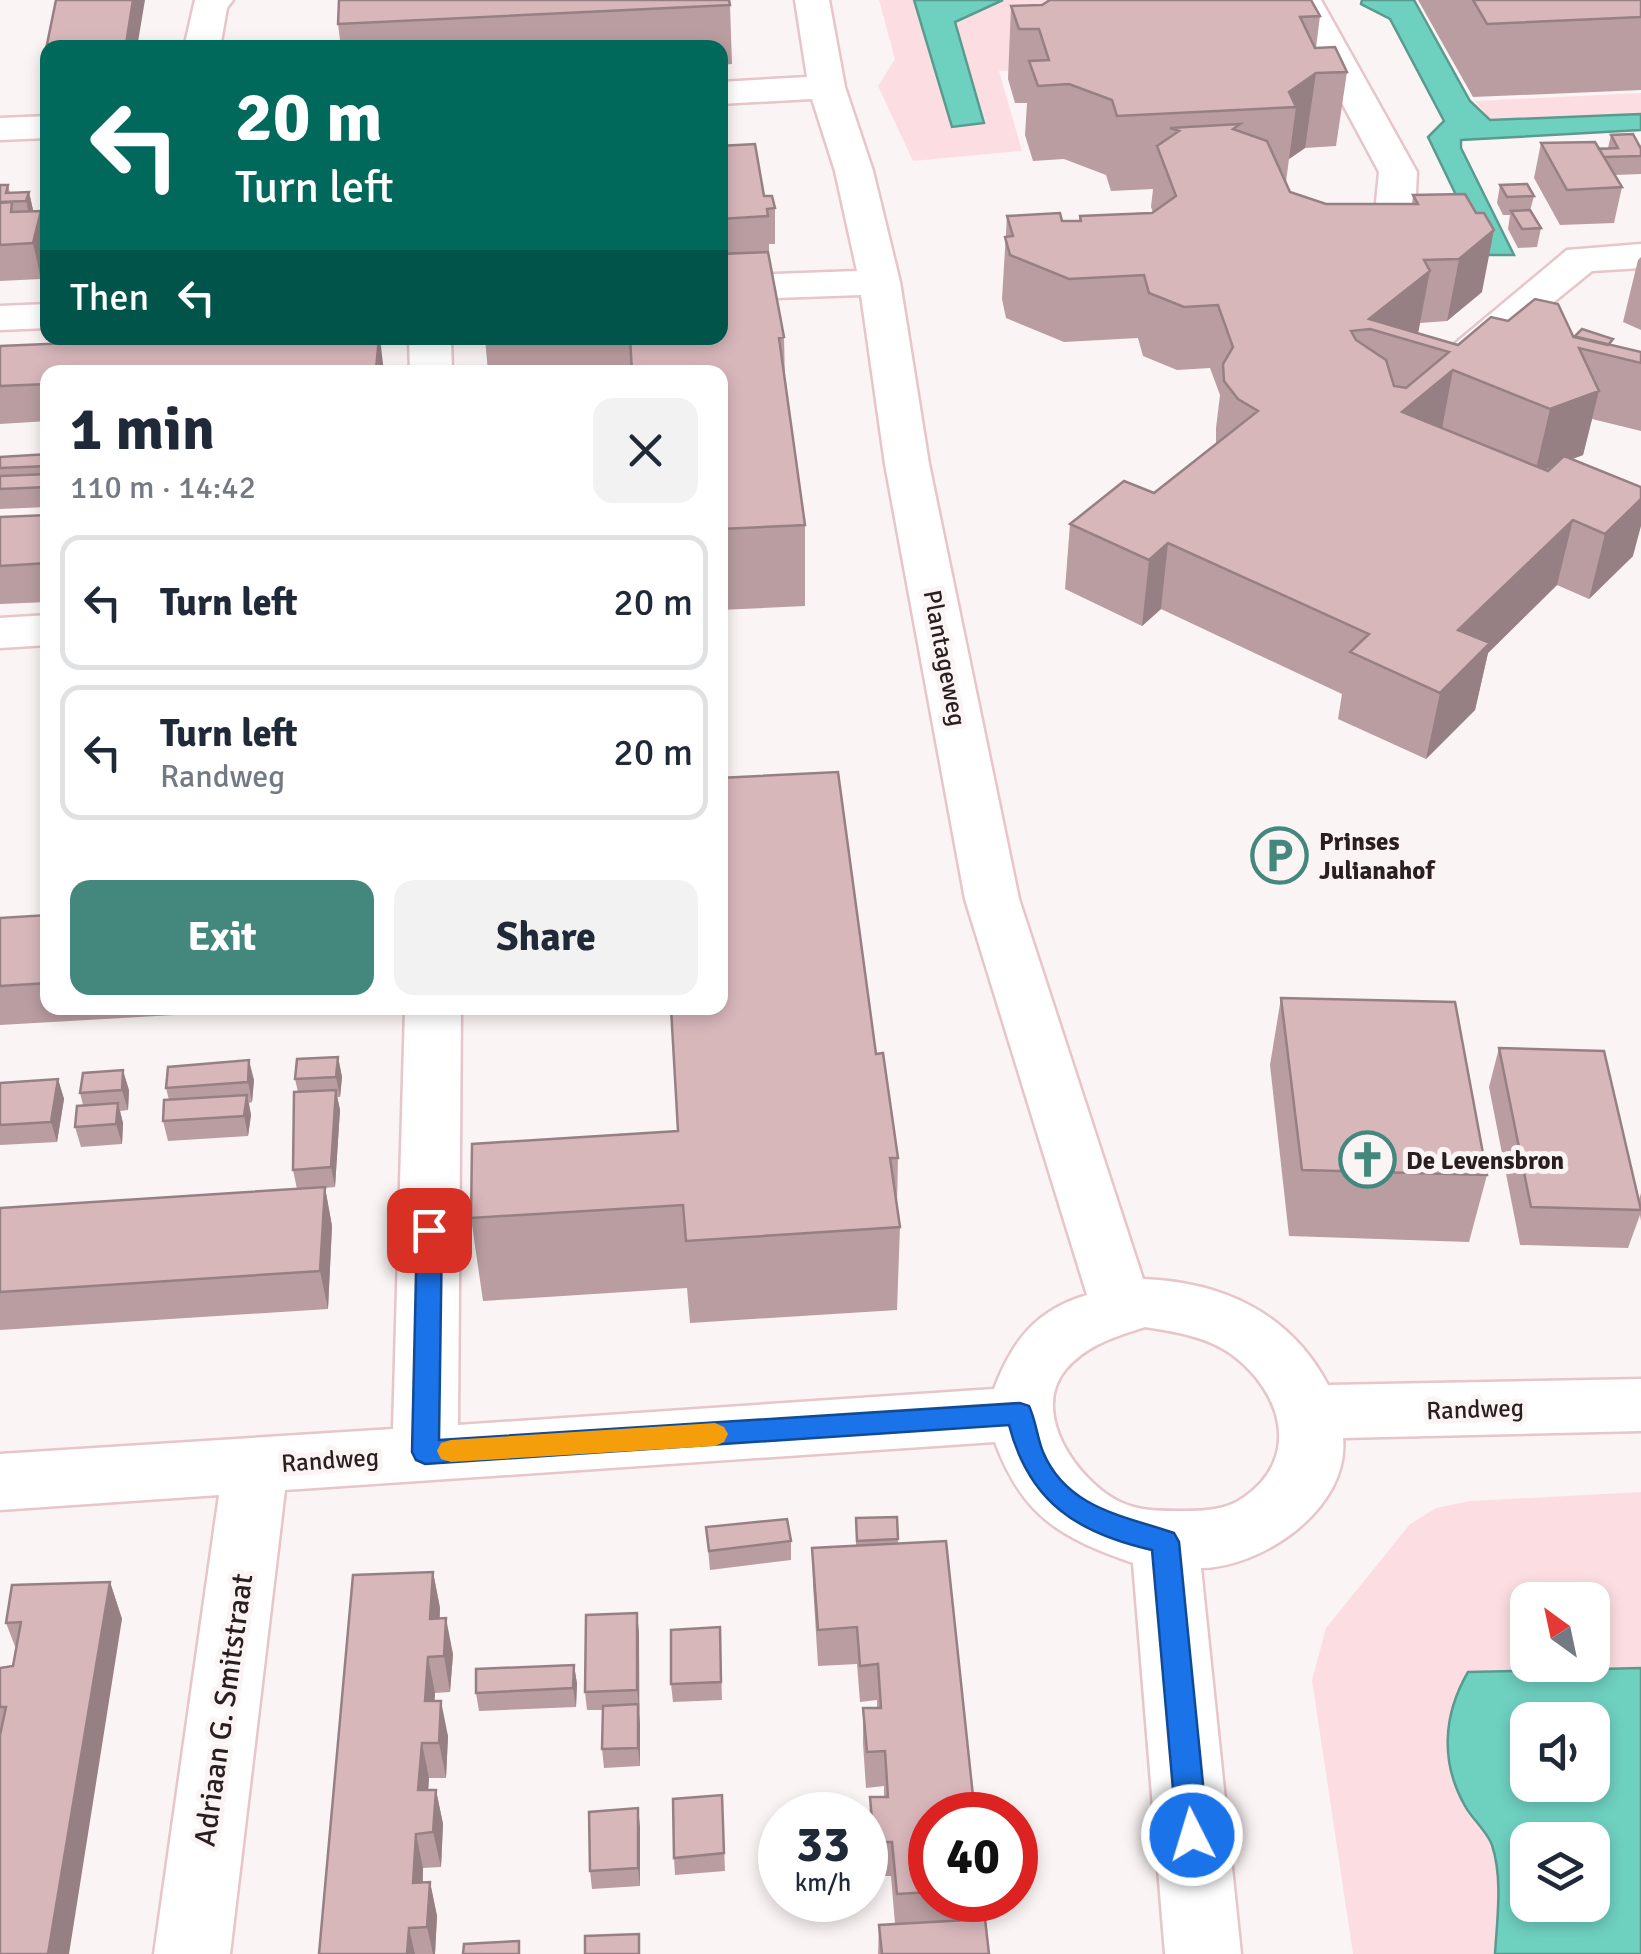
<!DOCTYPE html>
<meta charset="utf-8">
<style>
:root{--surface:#fff;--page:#f2f2f3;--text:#1f2937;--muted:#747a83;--line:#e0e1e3;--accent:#44887d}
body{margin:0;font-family:Signika,sans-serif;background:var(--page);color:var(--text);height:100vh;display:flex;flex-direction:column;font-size:38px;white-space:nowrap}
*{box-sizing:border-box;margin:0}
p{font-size:32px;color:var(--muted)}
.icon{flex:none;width:55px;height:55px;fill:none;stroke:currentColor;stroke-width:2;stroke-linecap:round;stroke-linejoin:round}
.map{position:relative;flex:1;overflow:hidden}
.sheet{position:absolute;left:40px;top:365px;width:688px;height:650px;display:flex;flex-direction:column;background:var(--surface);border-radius:20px;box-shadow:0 5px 15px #0003}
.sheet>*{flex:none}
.top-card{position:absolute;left:40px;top:40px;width:688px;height:305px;border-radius:20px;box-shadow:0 5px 15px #0003;background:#00695c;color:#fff;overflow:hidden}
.needle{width:65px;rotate:327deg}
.fabs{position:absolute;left:1510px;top:1582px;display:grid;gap:20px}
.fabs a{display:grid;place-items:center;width:100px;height:100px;border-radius:20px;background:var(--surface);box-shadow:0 5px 15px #0003;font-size:50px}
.speed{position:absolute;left:758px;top:1792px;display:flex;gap:20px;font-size:50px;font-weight:700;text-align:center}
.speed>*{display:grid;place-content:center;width:130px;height:130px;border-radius:50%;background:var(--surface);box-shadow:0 5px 15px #0003;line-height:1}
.speed small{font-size:25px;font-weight:400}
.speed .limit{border:15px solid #d22;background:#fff;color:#111}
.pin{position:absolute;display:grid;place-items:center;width:85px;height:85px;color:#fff;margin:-42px;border-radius:20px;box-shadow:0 5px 15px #0006}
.me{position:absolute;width:110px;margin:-55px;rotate:355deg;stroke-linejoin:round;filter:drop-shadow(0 0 8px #0008)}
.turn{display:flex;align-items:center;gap:35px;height:210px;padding:0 30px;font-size:45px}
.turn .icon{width:130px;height:130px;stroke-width:2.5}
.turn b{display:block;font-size:70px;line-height:85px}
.then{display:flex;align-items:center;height:95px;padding:0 30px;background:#0003;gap:20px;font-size:38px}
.round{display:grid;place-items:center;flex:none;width:105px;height:105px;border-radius:20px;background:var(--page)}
.headline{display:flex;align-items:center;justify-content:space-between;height:170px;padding:0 30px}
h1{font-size:60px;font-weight:800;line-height:75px}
.cta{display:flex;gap:20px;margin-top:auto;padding:20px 30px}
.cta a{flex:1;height:115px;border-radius:20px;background:var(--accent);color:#fff;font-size:40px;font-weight:800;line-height:115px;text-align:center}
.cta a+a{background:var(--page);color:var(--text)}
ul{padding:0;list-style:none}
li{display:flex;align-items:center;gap:30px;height:135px;margin:0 20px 15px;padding:0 10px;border:5px solid var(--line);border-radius:20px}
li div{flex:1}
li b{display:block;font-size:38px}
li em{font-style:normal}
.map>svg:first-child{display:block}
.green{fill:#fcdee2;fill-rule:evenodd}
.water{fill:#6ed1c0;stroke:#5a9b90;stroke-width:2.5;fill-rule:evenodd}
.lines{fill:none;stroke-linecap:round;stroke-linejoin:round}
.minor-casing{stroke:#e7c5c9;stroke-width:5}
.minor{fill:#fff;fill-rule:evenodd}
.wall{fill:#ba9da1}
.shaded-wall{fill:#978083}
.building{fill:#d8b7bb;stroke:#978083;stroke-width:2.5;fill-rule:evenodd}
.route{fill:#1a73e8;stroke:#114b97;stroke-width:2.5}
.slow{fill:#f59e0b}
.labels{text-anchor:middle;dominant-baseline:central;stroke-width:10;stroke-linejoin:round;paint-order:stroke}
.street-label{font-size:25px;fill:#2b1e20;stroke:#fbf4f5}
.poi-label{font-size:25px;font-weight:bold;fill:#2b1e20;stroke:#fbf4f5;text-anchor:start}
.near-street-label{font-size:30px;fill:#2b1e20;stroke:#fbf4f5}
</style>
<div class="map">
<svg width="1641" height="1954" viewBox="0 0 1641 1954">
<rect width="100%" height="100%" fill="#fbf4f5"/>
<path class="green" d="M879,0H914L924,30L984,123L955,21L1003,0H1284L1024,70L999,71L1022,151L913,161L878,86L895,59Z
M1641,93V114L1490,120L1475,101Z
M1641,1492V1954H1353L1312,1680L1326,1628L1410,1524L1436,1508L1470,1501ZM1528,1600H1592V1665H1528ZM1528,1720H1592V1785H1528ZM1528,1840H1592V1905H1528Z"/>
<path class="water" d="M914,0H1003L955,22L984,123L952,127Z
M1362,0H1414L1470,101L1490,120L1641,114V130L1461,140V148L1514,255H1485L1428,137L1444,121L1390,19L1361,4Z
M1641,1668V1954H1495C1497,1920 1503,1878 1492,1845C1487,1831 1472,1819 1465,1806C1440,1762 1443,1715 1468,1672ZM1592,1720V1785H1528V1720ZM1592,1840V1905H1528V1840Z"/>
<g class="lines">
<defs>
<path id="minor" d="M195,0H233L227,8L220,48H184Z
M795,0H829L845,87L873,171L900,282L929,464L1019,899L1143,1279C1223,1282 1290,1313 1328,1385L1641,1379V1431L1343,1438C1350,1507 1264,1567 1201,1568L1241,1954H1165L1133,1563C1062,1538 1023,1518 995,1442L285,1490L230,1954H154L219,1495L0,1510V1454L393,1429L405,1008H461L458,1425L994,1389C1012,1341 1036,1310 1087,1295L965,899L885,464L861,295L720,300V276L857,271L835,171L812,99L720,104V82L807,77ZM1145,1327C1175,1332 1206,1336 1231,1354C1282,1391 1302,1458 1243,1498C1226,1510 1204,1511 1185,1511C1161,1511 1140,1512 1118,1501C1078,1480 1029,1413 1066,1369C1088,1344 1115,1337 1145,1327Z
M1287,0H1321L1417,172L1415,213L1409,221H1381L1375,213L1379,172Z
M48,116V138L0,140V118Z
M1641,244V268L1592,271L1463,376L1448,380L1433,376L1427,367L1567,250Z
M48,304V328L0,330V306Z
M409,338H451L452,372H410Z
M48,615V645L0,648V618Z"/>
</defs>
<use href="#minor" class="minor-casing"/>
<use href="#minor" class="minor"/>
</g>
<path class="wall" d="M56,0L137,48H48V76L44,59Z
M1418,0H1641V90L1473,97Z
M730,5L732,64L720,65V48H341L338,24Z
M1011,6L1320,16L1316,48L1347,72L1336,146L1305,148L1289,159L1286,182L1290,192L1326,204H1412L1413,195L1465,194L1482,292L1447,321L1420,323L1418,333L1458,345L1573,336L1641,352V431L1592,419L1583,455L1572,459L1633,556L1589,599L1557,585L1488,653L1475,710L1426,759L1338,719L1342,694L1161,609L1142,626L1065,589L1070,524L1154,493L1216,444V428L1220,395L1210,368L1177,370L1143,356L1138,338L1064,342L1006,318L1002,299L1007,216L1062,221H1079L1080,216L1153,212L1151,207L1153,189L1111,191L1106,175L1064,159L1033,161L1025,135L1027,103H1015L1008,79Z
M1611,135L1640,147L1641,144V174L1615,175L1622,187L1614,223L1560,225L1534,178L1541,143L1608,148Z
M720,146L775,208V244H769V252L720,254Z
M0,185H8L10,193L29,192L33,210L41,279L0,281Z
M1500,185L1534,196L1530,211L1541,228L1537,247L1518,248L1508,229L1510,215H1503L1497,203Z
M1641,257V330L1623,322L1638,260Z
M784,337L785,379L805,525V606L720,610V372H488L485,338Z
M0,346L384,366V372H48V421L0,424Z
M48,454V507L0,509V457Z
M48,515V602L0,604V517Z
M48,915V1008H297L0,1025V918Z
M1281,998L1487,1175L1469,1242L1289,1236L1270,1065Z
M1499,1048L1639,1200L1641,1193V1221L1640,1215L1628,1248L1520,1245L1489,1087Z
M876,1054L898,1158L897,1205L900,1227L897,1310L690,1323L687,1288L483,1301L471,1218L678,1131Z
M338,1057L342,1077L340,1097H337L340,1110L335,1187L325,1188L332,1226L328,1309L0,1330V1208L297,1189L293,1170L298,1092L295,1079Z
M58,1079L64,1099L57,1142L0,1145V1083Z
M254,1080L252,1102L249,1103L251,1115L248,1136L168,1141L163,1121L169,1100L166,1088Z
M129,1090L128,1110L120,1111L123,1123L122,1144L81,1147L75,1127L83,1105L80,1093Z
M897,1517L898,1544L930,1815V1900H981L980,1920L989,1954H878L879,1925L895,1924L891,1876H873L869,1832L870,1797H884V1786L866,1788L863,1744V1708H877V1700L860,1702L857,1664L818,1666L813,1585L812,1548L856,1546V1518Z
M706,1527L791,1541V1560L710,1570Z
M433,1572L440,1608V1618L453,1654L450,1692L435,1693L434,1701L448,1736L446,1778H429L428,1790H436L443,1824L441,1867L423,1868V1882H430L437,1916L435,1954H319Z
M110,1582L122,1619L0,1954V1668L13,1666L16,1649L6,1623Z
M720,1627L722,1700L673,1702L671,1684Z
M639,1632L640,1766L604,1768L602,1749L603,1710H587L585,1692Z
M574,1665L577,1684L576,1707L479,1711L476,1693Z
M722,1795L725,1871L675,1875L674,1858Z
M640,1826V1886L592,1889L590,1871Z"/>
<path class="shaded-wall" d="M133,0H145L137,48H126Z
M1316,73L1305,148L1289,159L1296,107L1289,92Z
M29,192L33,210L30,219L26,201Z
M41,211L48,241V253L41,279L33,243Z
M1494,230L1482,292L1447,321L1459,259Z
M1430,271L1418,333L1369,319Z
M379,338H380L384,372H377Z
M1453,370L1441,434L1402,412Z
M1599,391L1583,455L1535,473L1550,409Z
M1641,499V526L1633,556L1589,599L1605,534Z
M1573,520L1557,585L1488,653L1475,710L1426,759L1440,693L1458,630Z
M1168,543L1161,609L1142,626L1149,560Z
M338,1057L342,1077L340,1097L336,1077Z
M249,1060L254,1080L252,1102L248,1082Z
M123,1070L129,1090L128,1110L122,1090Z
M58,1079L64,1099L57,1142L51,1122Z
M336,1090L340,1110L335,1187L331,1167Z
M247,1095L251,1115L248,1136L244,1116Z
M118,1103L123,1123L122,1144L116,1124Z
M325,1187L332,1226L328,1309L320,1271Z
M433,1572L440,1608L437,1655L430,1619Z
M110,1582L122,1619L69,1954H48Z
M637,1613L639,1632V1709L637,1690Z
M446,1618L453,1654L450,1692L444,1656Z
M428,1657L435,1693L433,1737L425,1701Z
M574,1665L577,1684L576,1707L573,1688Z
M441,1701L448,1736L446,1778L439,1743Z
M638,1704L640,1723V1766L638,1748Z
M422,1743L429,1778L426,1824L418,1790Z
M436,1790L443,1824L441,1867L433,1832Z
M638,1808L640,1826V1886L638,1868Z
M416,1834L423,1868L421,1917L413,1883Z
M430,1882L437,1916L435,1954H433L427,1927Z
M409,1928L415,1954H407Z"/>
<path class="building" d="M56,0H133L126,44L103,46V48H48V58L44,59Z
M339,0H729L730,5L338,24Z
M1050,0H1311L1320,16L1300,17L1315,48L1335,47L1347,72L1316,73L1289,92L1296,107L1117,116L1112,100L1069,84L1038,86L1029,61L1049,60L1039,29H1019L1011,6L1042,5Z
M1473,0H1641V17L1487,24Z
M1240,124L1233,129L1267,141L1290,192L1326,204H1418L1413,195L1465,194L1476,213H1484L1494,230L1459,259L1424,260L1430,271L1369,319L1458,345L1491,317L1508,321L1535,299L1558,304L1573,336L1641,352V363L1579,348L1599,391L1550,409L1453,370L1402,412L1548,471L1564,456L1641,487V499L1605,534L1573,520L1458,630L1490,643L1440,693L1350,652L1369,634L1168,543L1149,560L1070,524L1124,481L1154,493L1258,411L1238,399L1224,381L1223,364L1233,347L1218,305L1184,307L1149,293L1144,275L1069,279L1010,255L1005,237L1013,236L1007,216L1060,213L1062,221H1081L1080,216L1152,213L1176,196L1157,146L1179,131L1170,128ZM1370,329L1449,352L1406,388L1394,386L1386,360L1356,340L1351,331Z
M1633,134L1641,149V156L1604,157L1599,149L1618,148L1611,135Z
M1595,142L1622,187L1567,190L1541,143Z
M755,144L764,196H772L775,208L767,209L768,216L720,219V146Z
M1527,184L1534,196L1507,197L1500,185Z
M0,185H8L6,193L29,192L26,201L0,202Z
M12,202L11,212L41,211L33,243L0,245V203Z
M1530,210L1541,228L1522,229L1511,211Z
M768,252L784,337L779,338L805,525L720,529V372H632L630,338H720V254Z
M1582,329L1613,339L1608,345L1574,337Z
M185,338H379L376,369L305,372H48V384L0,386V346Z
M48,454V466L0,468V457Z
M48,474V487L0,489V476Z
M48,515V563L0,566V517Z
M838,772L876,1054L883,1053L898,1158H890L900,1227L686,1241L683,1205L471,1218L472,1144L678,1131L671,1008H720V778Z
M48,915V983L0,986V918Z
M1281,998L1455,1002L1487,1175L1302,1170Z
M1499,1048L1604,1051L1641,1210L1531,1207Z
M338,1057L336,1077L295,1079L297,1059Z
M249,1060L248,1082L166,1088L168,1067Z
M123,1070L122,1090L80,1093L83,1073Z
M58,1079L51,1122L0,1125V1083Z
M336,1090L331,1167L293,1170L294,1092Z
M247,1095L244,1116L163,1121L164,1100Z
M118,1103L116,1124L75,1127L77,1106Z
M325,1187L320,1271L0,1292V1208Z
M897,1517L898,1539L857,1541L856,1518Z
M787,1519L791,1541L709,1551L706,1527Z
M946,1541L975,1815H930V1892L897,1894L892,1842H874L870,1797H888L885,1751L867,1752L863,1708H881L878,1664L860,1666L857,1627L818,1630L812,1548Z
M433,1572L430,1619L446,1618L444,1656L428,1657L425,1701H441L439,1743H422L418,1790H436L433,1832L416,1834L413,1883L430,1882L427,1927L409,1928L407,1954H319L353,1575Z
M110,1582L48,1954H0V1735L6,1707H0V1668L13,1666L21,1622L6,1623L12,1585Z
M637,1613V1690L585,1692L586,1615Z
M720,1627L721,1682L671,1684V1630Z
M574,1665L573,1688L476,1693V1669Z
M638,1704V1748L602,1749L603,1706Z
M722,1795L724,1853L674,1858L673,1799Z
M638,1808V1868L590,1871L589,1812Z
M985,1919L989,1954H882L879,1925Z
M639,1934V1954H585V1936Z
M519,1941V1954H463L464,1944Z"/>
<path class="route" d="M429,1220L442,1230L439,1440L1020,1403L1029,1406C1036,1421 1037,1437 1043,1452C1067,1509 1125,1516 1174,1533L1179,1542L1208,1835L1203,1845L1192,1849L1182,1845L1177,1835L1152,1550C1077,1533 1029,1502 1009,1425L425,1464L416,1460L412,1452L417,1230Z"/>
<path class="slow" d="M715,1423L724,1427L728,1434L724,1442L715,1446L451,1462L441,1459L437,1451L441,1443L451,1440Z"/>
<defs>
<symbol id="parking-ring" viewBox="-11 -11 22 22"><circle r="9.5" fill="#fbf4f5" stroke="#44887d" stroke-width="1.5"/><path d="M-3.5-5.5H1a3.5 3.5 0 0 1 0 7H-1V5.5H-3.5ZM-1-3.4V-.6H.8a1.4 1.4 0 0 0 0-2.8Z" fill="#44887d"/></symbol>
<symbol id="church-ring" viewBox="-11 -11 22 22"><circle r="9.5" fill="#fbf4f5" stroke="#44887d" stroke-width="1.5"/><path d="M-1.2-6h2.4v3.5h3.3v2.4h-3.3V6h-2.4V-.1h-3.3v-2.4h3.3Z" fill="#44887d"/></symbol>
</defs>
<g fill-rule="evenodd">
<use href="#parking-ring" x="1248" y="824" width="63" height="63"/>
<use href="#church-ring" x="1336" y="1128" width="63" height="63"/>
</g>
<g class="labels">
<g class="street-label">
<text transform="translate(945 658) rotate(79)">Plantageweg</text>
<text transform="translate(1475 1409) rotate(-2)">Randweg</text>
<text transform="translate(330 1460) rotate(-4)">Randweg</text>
</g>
<g class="poi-label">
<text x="1319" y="841">Prinses<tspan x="1319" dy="29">Julianahof</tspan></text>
<text x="1406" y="1160">De Levensbron</text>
</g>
<g class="near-street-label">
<text transform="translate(224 1710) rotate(-82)">Adriaan G. Smitstraat</text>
</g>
</g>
</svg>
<div class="fabs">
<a><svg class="needle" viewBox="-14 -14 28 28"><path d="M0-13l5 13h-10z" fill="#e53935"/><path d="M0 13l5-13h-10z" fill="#747a83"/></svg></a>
<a><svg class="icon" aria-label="sound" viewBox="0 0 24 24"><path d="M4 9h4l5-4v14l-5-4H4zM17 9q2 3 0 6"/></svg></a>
<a><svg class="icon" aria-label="layers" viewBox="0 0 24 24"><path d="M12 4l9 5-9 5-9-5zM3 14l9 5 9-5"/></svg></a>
</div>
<div class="speed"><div>33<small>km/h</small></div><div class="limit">40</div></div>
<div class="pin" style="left:429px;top:1230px;background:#d93025"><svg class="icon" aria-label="arrive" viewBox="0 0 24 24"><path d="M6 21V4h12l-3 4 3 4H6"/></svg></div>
<svg class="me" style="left:1192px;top:1835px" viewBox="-20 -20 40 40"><circle r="17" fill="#1a73e8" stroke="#fff" stroke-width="3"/><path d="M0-11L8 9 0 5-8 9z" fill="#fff"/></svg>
<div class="top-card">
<div class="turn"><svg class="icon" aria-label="left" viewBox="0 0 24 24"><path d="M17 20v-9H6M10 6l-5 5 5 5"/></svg><div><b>20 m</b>Turn left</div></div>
<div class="then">Then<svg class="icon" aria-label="left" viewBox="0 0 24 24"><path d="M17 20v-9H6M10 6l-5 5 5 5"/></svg></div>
</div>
<section class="sheet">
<div class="headline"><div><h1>1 min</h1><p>110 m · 14:42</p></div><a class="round"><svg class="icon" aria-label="close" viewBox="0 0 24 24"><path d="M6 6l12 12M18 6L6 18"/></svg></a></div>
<ul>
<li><svg class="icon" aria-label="left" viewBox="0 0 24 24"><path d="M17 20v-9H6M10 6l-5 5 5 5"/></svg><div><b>Turn left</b></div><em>20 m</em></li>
<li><svg class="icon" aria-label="left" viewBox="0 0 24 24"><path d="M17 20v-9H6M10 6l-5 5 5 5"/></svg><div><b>Turn left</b><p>Randweg</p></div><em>20 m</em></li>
</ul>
<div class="cta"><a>Exit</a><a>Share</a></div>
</section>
</div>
